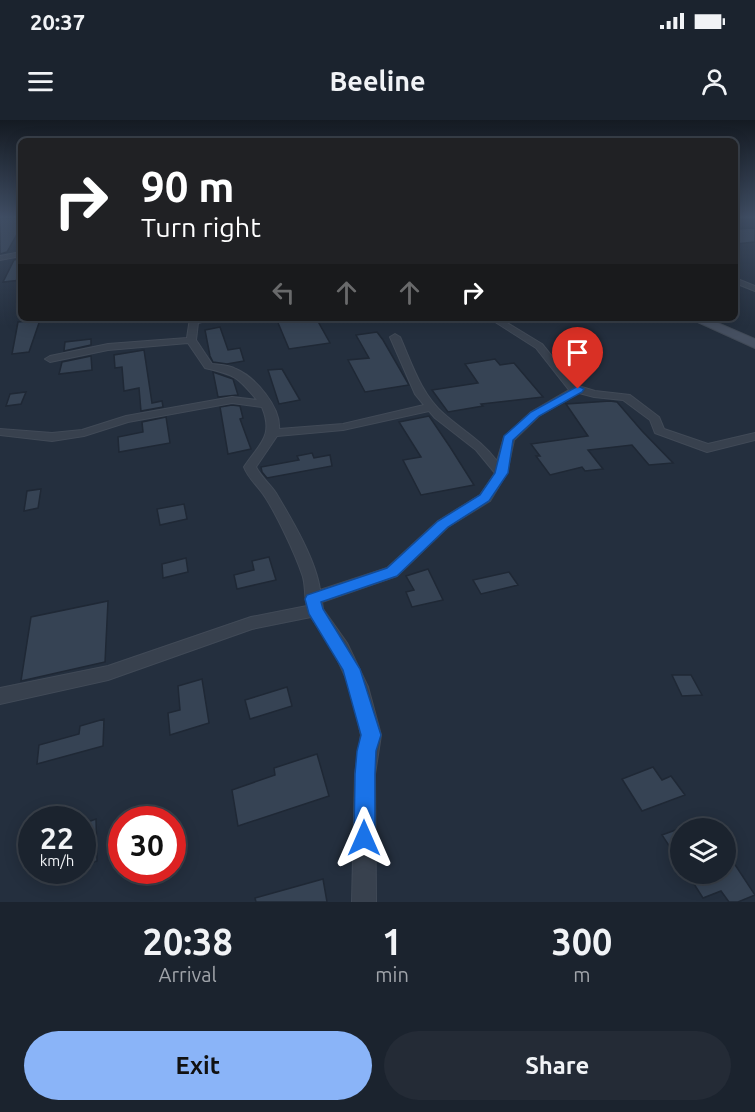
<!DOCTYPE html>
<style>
:root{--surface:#1b232e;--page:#242b36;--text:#f1f3f6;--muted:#a0a4aa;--line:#39404a;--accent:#8ab4f8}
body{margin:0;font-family:Ubuntu,sans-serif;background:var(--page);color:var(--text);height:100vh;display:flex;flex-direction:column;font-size:22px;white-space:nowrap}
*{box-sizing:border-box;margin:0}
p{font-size:20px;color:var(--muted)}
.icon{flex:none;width:33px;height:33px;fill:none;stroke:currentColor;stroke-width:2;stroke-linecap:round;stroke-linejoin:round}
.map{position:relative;height:782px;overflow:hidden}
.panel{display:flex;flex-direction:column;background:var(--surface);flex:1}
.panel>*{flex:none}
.top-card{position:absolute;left:18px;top:18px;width:720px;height:183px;border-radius:9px;box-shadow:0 3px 15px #0003,0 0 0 2px var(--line);background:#202124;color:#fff;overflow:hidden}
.controls{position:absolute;left:670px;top:698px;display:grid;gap:12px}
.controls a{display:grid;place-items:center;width:66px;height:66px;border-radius:50%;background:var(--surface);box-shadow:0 3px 15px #0003,0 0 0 2px var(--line);font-size:30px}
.speed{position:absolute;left:18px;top:686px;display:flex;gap:12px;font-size:30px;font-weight:700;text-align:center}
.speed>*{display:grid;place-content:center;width:78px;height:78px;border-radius:50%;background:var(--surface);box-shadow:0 3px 15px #0003,0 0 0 2px var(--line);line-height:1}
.speed small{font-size:15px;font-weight:400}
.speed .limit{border:9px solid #d22;background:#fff;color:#111}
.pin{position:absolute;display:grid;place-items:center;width:51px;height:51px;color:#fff;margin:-62px -26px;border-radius:50% 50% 50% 0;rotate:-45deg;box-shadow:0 0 6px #0007}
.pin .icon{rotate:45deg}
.me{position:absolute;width:66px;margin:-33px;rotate:0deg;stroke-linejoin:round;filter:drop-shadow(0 0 4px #0008)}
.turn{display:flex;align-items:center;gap:21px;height:126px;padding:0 24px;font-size:27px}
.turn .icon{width:78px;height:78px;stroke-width:2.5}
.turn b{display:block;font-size:42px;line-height:51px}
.lanes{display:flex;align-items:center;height:57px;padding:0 24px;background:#0003;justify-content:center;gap:30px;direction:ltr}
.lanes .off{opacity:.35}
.eta{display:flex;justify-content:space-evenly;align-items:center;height:102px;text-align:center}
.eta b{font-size:36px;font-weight:700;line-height:42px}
.cta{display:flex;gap:12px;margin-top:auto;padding:12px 24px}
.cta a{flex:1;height:69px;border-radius:36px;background:var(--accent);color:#111;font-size:24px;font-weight:700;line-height:69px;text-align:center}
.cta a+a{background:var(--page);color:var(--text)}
.status{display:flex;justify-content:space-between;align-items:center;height:42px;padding:0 30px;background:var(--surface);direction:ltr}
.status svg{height:16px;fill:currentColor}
header{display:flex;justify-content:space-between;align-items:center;height:78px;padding:0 24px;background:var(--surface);font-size:27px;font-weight:700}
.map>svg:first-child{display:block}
.building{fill:#364354;stroke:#1f2835;stroke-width:1.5}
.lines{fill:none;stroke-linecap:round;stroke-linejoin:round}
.street-casing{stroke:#414a57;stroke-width:2}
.secondary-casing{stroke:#414a57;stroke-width:2}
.street{fill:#38414e;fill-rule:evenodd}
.secondary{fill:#465061;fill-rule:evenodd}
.route{fill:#1a73e8;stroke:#114b97;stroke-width:1.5}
</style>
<div class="status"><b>20:37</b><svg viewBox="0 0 49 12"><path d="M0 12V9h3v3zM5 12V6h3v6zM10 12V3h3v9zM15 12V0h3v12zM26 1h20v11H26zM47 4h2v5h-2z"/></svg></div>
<header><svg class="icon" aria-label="menu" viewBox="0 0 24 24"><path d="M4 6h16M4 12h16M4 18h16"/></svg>Beeline<svg class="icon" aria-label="person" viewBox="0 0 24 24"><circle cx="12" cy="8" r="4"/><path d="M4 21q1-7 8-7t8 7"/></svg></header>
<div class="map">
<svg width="755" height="782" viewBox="0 0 755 782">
<rect width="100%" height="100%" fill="#242f3e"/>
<path class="building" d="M0,96H21V107L7,132L0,134Z
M755,108V122L735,124V109Z
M21,138V160L3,162L14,140Z
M276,198H316L330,223L289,229Z
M40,200L29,232L12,234L18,202Z
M220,207L228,230L240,228L244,241L227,244L213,242L210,236L205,210Z
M377,212L383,220L409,265L365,272L348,240L369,238L356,215Z
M91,219V225L64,231L65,222Z
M144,230L152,283L162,281L163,287L141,291L139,268L124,271L122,247L115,248L114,235Z
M91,236L92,250L59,254L62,242Z
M495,239L500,245L514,243L543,277L481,284L483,286L448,292L432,270L478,263L465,244Z
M282,249L300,280L279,284L268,250Z
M213,252L233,259L238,275L218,277Z
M26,272L21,284L6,286L10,274Z
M610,281L617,282L642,311L673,343L649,345L632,325L588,330L603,349L585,351L582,347L550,355L536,336H540L531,324L588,316L566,284Z
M232,285L240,286L243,298L240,299L251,329L228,334L220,287Z
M429,296L450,327L474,365L421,375L403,340L421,337L399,302Z
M166,297L170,323L119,332L118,317L143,312L142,302Z
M312,333L314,338L330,335L332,346L267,358L262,352L261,347L299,340L297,336Z
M41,369L38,388L24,391L27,371Z
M184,384L187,399L160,405L157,389Z
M269,437L276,460L237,469L234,455L254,450L252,441Z
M186,438L188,452L163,458L162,444Z
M428,449L443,480L412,487L406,472L414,470L406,456Z
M509,452L518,465L481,474L473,460Z
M108,481L105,542L21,561L31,497Z
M672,555H691L702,575L682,576Z
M202,559L209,603L170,615L168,593L180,590L178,566Z
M287,567L292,586L250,599L245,580Z
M104,599L103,626L37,644L39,625L79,614L80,606Z
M317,634L329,676L238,706L232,670L275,655L274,648Z
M653,647L662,660L671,656L685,675L642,691L622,659Z
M96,699L97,741L82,746V704Z
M681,708V744L662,715Z
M726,731L755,775L738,782H729L721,771L703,778L687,753H726Z
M323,759L327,782H256L255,778Z"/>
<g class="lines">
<defs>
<path id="street" d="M21,132V136L0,140V136Z
M735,158L755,166V171L735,163Z
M190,198H218L198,203L196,220L212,244C220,245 229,245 236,249C255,257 281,287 279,309L343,304L424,285L415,274L390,217L395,214L400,217C412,244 421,274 444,294C462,310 482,321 497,341L504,317L531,292L569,270L536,228L489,198H499L542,224L575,265L595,271L630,275L659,297L664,309L708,324L755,313V320L707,332L655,313L650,300L623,280L594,277L579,273L539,296L514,320L507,353L490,381L448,407L397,456L322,482L323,489L347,523L368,567L381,615L375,654L376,782H352L355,654L361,615L350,567L334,532L311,497L252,509L108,560L0,584V568L108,546L251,497L307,486C304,476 306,464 302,454C295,433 275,391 263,374C256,364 248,358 244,347C260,323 274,316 262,287L232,283L128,302L84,316L52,321L0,315V309L52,313L82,310L126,296L232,277L257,280C237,256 235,255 205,248L188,223L108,230L50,242L45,239L50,236L108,224L187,218ZM429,291L435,298L476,330L495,353L480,375L438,401L387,448L320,470C316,440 292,400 276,373C270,364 261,357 256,347L277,316L343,310Z"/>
<path id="secondary" d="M689,198H706L755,219V228Z"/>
</defs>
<use href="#street" class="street-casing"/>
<use href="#secondary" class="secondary-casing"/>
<use href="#street" class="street"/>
<use href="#secondary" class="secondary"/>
</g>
<linearGradient id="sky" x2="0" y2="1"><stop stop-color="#141a22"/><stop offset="0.47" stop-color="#3f4d63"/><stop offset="1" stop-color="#3f4d63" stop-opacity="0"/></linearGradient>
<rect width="755" height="206" fill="url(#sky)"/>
<path class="route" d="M578,266L584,269L582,272L539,296L513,320L508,353L489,381L448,407L397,456L321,482L323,489L360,549L381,615L376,631L375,654V718L372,726L364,729L357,726L354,718L355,654L357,631L361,615L343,550L309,494L305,479L307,475L387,448L438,401L480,375L495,353L504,316L531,292Z"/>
</svg>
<div class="controls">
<a><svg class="icon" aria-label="layers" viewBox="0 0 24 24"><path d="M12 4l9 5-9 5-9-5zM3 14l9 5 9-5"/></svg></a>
</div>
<div class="speed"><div>22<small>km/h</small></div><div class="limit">30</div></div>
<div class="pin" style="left:578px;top:269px;background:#d93025"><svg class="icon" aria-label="arrive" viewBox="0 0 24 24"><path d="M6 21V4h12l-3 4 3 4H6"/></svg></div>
<svg class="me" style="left:364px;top:718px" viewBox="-20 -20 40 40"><path d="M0-17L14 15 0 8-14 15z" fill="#1a73e8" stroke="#fff" stroke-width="4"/></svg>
<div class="top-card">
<div class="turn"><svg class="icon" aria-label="right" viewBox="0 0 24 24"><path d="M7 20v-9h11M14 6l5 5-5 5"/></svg><div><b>90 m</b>Turn right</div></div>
<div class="lanes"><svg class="icon off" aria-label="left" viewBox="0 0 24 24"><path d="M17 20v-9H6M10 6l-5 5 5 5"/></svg><svg class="icon off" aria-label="ahead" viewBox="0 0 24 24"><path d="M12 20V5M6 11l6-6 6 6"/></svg><svg class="icon off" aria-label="ahead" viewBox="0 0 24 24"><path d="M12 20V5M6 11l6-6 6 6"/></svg><svg class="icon" aria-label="right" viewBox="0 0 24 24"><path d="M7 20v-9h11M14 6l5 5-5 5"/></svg></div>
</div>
</div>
<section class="panel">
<div class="eta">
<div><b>20:38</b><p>Arrival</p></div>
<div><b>1</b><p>min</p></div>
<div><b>300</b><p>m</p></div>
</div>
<div class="cta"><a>Exit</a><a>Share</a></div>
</section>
